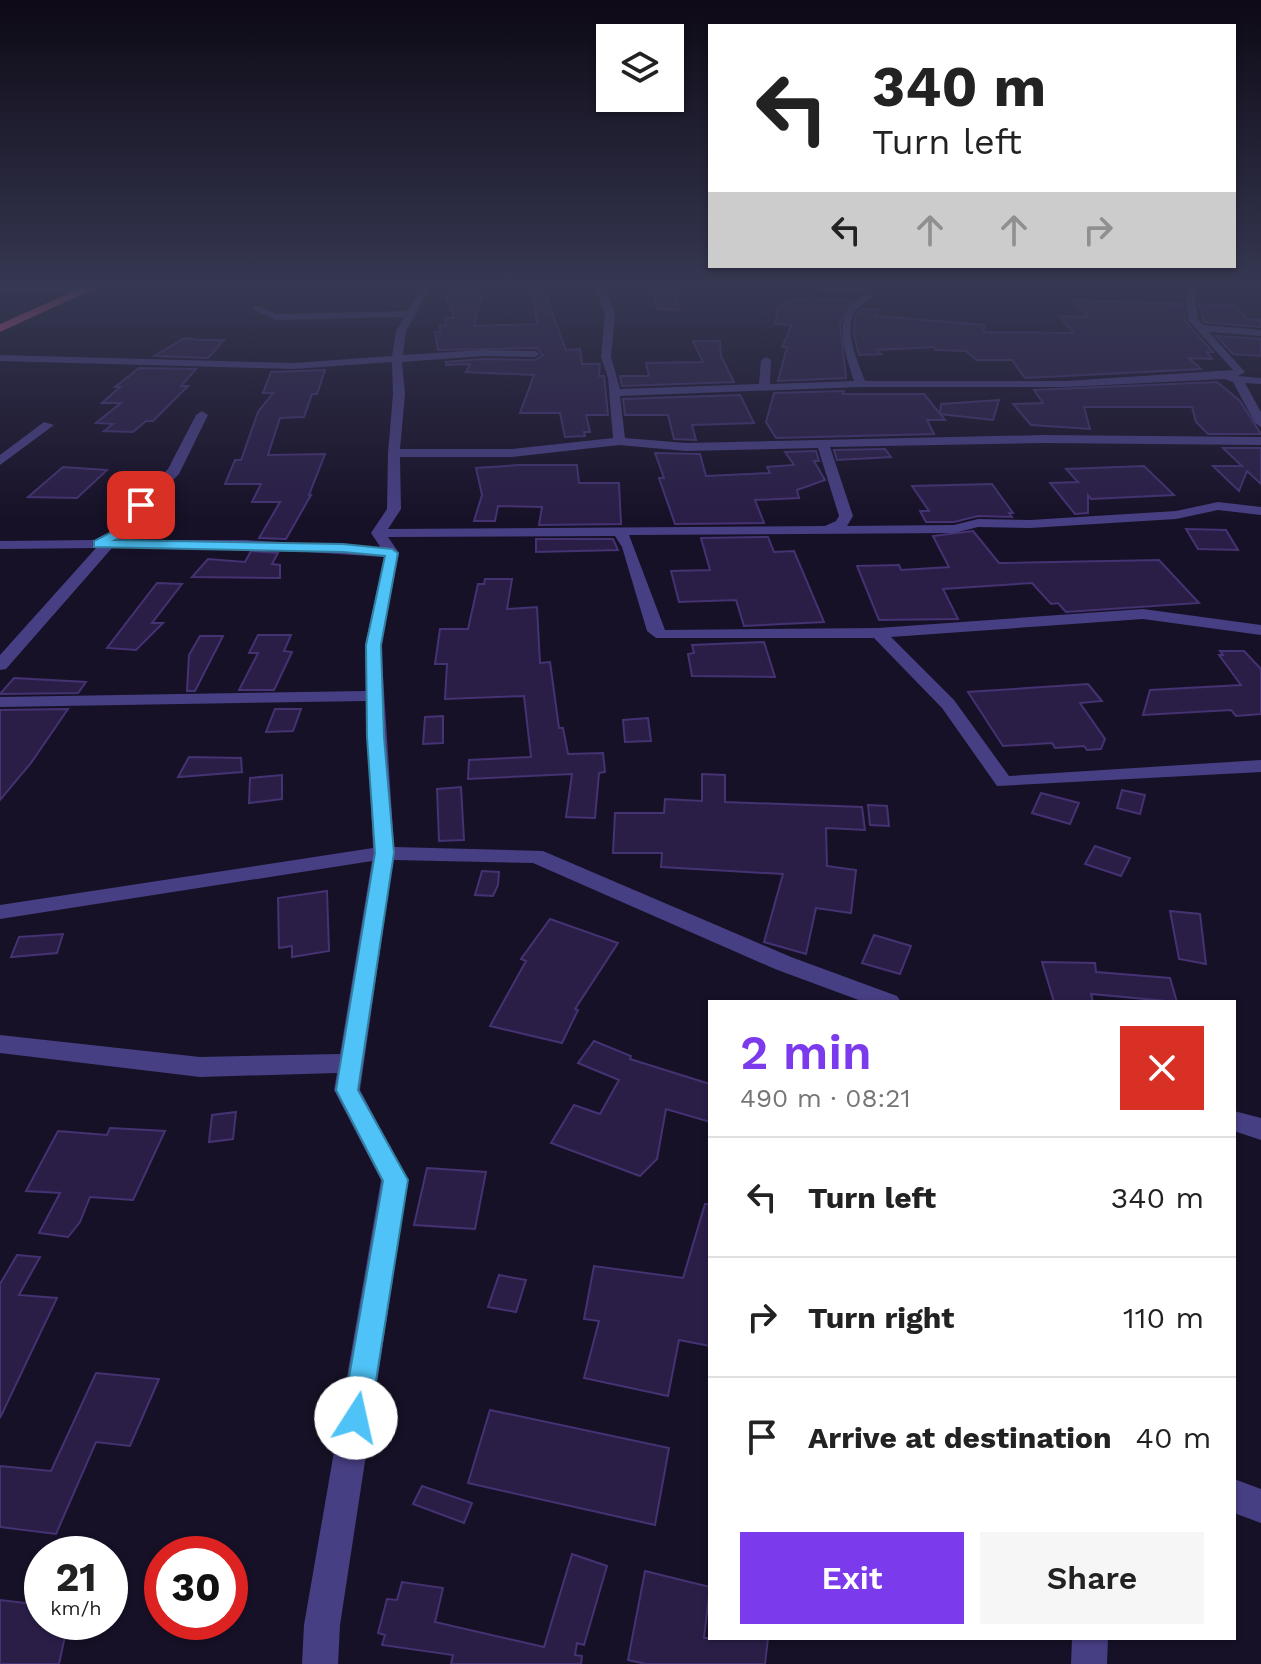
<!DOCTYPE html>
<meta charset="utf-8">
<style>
:root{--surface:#fff;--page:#f6f6f6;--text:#222;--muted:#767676;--line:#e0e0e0;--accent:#7c3aed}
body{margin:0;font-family:"Work Sans",sans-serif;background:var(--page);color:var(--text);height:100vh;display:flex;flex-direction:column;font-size:30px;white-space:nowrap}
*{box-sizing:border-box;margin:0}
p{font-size:26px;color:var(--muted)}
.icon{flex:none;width:44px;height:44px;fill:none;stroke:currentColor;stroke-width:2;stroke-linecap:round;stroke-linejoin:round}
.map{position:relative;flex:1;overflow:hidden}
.details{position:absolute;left:708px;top:1000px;width:528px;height:640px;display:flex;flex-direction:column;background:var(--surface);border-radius:0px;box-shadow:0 2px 6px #0004}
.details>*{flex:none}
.hud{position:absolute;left:708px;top:24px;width:528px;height:244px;border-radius:0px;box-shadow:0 2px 6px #0004;background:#fff;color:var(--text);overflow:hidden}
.fabs{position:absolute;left:596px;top:24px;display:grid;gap:16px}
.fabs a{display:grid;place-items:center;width:88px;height:88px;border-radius:0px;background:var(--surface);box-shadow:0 2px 6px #0004;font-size:40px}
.speed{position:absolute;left:24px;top:1536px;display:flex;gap:16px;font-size:40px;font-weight:700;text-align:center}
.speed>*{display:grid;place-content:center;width:104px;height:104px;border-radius:50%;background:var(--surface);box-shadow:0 2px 6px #0004;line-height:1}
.speed small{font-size:20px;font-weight:400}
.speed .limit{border:12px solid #d22;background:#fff;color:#111}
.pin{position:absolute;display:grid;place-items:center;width:68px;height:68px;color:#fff;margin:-34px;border-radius:16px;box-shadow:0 4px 12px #0006}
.me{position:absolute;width:88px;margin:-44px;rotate:10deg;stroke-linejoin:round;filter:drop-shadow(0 0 6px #0008)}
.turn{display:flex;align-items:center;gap:28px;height:168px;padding:0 32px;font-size:36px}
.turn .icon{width:104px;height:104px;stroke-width:2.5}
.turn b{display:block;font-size:56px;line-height:68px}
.lanes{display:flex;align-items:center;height:76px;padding:0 32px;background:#0003;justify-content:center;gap:40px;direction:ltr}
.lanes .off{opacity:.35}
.round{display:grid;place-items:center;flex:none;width:84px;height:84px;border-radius:0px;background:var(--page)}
.summary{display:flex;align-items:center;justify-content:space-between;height:136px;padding:0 32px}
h1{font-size:48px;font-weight:600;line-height:60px;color:var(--accent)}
.cta{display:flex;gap:16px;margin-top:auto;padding:16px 32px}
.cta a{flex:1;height:92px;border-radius:0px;background:var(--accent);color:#fff;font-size:32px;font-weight:600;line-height:92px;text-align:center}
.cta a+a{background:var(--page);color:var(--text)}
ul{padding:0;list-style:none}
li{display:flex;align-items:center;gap:24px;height:120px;padding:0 32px;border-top:2px solid var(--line)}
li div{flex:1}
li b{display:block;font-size:30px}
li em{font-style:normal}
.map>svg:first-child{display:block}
.building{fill:#2a1e47;stroke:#443272;stroke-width:2}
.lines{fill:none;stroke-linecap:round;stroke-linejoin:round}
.street{fill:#473f83;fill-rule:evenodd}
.highway{fill:#f65b98;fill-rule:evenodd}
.route{fill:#4fc3f7;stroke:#337fa1;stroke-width:2}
</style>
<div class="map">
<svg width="1261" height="1664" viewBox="0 0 1261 1664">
<rect width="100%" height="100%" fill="#171127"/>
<path class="building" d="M532,288H543L566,350L580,349L582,364H600L599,376H604L608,415H586L590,432H584L585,436L565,437L560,413H520L534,375L466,372L470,364L446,365V362L483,359L535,360L543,355L537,348L438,350L435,332H441L439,326L446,325L445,318H454L446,294L482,292L474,326L537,324Z
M653,288H674L679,310L657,309Z
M808,298L852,301L840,324L846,378L778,381L787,347H782L792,325L775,324L778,309L785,302Z
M1072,300L1183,304L1186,322L1213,352H1207L1212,359L1189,358L1201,369L1025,378L1012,360H976L966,351L936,350L934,347L877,350L881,354L859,355L854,335L855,318L861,309L878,310L874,316L985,325L983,332L1073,333L1060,316L1088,317Z
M1199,304L1235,305L1247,319L1261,320V327L1204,322Z
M1216,336L1261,339V356L1233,354Z
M185,338L199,340H224L208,358L154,356Z
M693,341H720L721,356L734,382L622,386L620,376H649L646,363L703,362Z
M139,368L196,369L181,386H188L153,421H146L133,432L104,431L113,424L96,423L121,403H102L120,387H115Z
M325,370L317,394H312L304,417L280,418L268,455L325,454L309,495H311L286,539L259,538L280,502H252L261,484H225L235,460H241L258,412L273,393H263L271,372Z
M1217,382L1240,401L1261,434H1208L1196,422L1192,407H1084L1090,429L1031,425L1013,404L1043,403L1034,390Z
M844,391L843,394H924L945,420H927L934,434L776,438L766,422L774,393Z
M740,395L754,423L692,425L696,440L674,439L668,415H625L623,399Z
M999,400L993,420L940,414L941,404Z
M1223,448H1261V484L1247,471L1239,491L1213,466H1242Z
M885,449L891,457L837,460L834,450Z
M816,451L819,461H814L825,480L797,490L799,498L755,500L764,523L675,524L659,478H664L655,453L700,454L706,476L770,473L767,467L794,465L785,452Z
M519,465H577L579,483H619L621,524L539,525L542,507L498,506L495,521H474L482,495L476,468Z
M1144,466L1174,495L1091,499L1088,495V513L1075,514L1050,483L1078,482L1066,469Z
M63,467L107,470L77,498L28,497Z
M992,484L1013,513H1009L1012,517L978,516L954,522H926L920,511H929L912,486Z
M1186,529L1226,530L1238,550L1198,549Z
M973,531L999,563L1159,560L1199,603L1066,612L1058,603L1051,604L1032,583L943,589L958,619L879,620L857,566L899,565L901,570L949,567L933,536Z
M768,537L774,552L794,551L824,622L744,626L736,600L679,602L671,571L710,570L701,538Z
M536,539H613L618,550L536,552Z
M251,551L278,553L272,564L280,565V578L192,577L208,559L245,562Z
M485,579H512L507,609L537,607L540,663L550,662L559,728H563L568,754L603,753L605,772L599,773L595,818L566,817L572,774L468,779L469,760L531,757L524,696L445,699L447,664H435L440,629H468L478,584H484Z
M157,583L182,584L152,623H163L136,650L107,648Z
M258,635H291L284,651L292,652L274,690H239L258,653H249Z
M200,636H223L195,691H187L189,655Z
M764,642L775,677L692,676L688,654L694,653L692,645Z
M1220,651H1244L1261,669V714L1236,716L1231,710L1143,715L1150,690L1241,685L1219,655H1223Z
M14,678L86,682L78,693L0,694Z
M1088,684L1102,701L1080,703L1105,739L1101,749L1087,750L1084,746L1055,748L1052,743L1003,746L968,692Z
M68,709L31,763L0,800V710Z
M275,709H301L293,731L266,732Z
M443,716V743L423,744L425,717Z
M648,718L651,741L625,742L623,720Z
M189,757L241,758L242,772L178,777Z
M702,774L725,775V802L862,807L865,830L826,828L827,866L856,870L851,913L816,908L806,954L764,942L783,874L661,867L662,853H613L615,813H664L665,799L702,801Z
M282,775V799L249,803L250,778Z
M461,787L464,840L439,841L437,789Z
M1122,790L1145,795L1140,814L1117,808Z
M1041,793L1079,803L1070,824L1032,813Z
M868,805L887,806L889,826L870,825Z
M1095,846L1130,858L1121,876L1085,864Z
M482,871L499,872L498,885L493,896L475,895Z
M327,891L329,951L292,957V946L279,948L278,898Z
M1170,911L1200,914L1206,964L1179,959Z
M550,919L618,943L575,1009L578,1010L562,1043L490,1026L526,961L521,959Z
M63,934L57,953L11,957L19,937Z
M874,935L911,946L900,974L862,963Z
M1042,962L1095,963L1096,972L1170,978L1177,1002L1091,994L1093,1002H1054Z
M594,1041L631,1056L630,1059L710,1084V1122L666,1109L657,1159L640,1176L551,1143L574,1105L600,1114L619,1080L578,1063Z
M236,1112L233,1139L209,1142L212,1115Z
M110,1128L165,1131L133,1200L90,1197L80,1222L68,1237L39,1233L60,1193L26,1191L58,1131L107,1135Z
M427,1168L486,1172L475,1229L414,1225Z
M705,1204H710V1346L679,1340L668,1396L584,1378L599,1321L584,1319L594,1266L683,1278Z
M17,1255L40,1257L19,1295L57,1298L0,1418V1284Z
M499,1275L526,1280L516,1312L488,1307Z
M96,1373L159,1379L130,1446L96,1442L56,1534L0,1527V1466L51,1471Z
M490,1410L669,1448L655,1525L468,1483Z
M422,1486L472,1503L464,1523L413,1504Z
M572,1554L607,1566L584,1645L577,1643L575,1655L582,1656L581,1664H451L453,1655L382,1645L385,1635L378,1633L387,1599L397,1600L402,1582L443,1588L435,1622L544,1647Z
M645,1571L710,1587L704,1638H768L765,1664H646L628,1660Z
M42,1583V1622H68L59,1664H0V1600L25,1603Z"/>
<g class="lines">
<path class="street" d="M0,288H73L88,291L83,294L0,291Z
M421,288H430L406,331L403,355L483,350L535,351L540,354L535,357L483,356L402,362L405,394L400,449H512L613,438L608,378L601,357L605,314L596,288H604L615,314L611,357L620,389L759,384L761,360L766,357L771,360L770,384L854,381C844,350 831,318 862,296L863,292L822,291L818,288H873L872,297C867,301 860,305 856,310C842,328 858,362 865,381H1066L1233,370L1188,320L1185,288H1194L1198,319L1203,325L1261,330V336L1209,332L1245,372L1238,376L1261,378V384L1245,383L1261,412V427L1255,423L1233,382L1224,379L1066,387H861L620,396L625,438L686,443L1044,435L1261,437V445L1044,443L830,447L853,516L847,526L954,525L978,519L1030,520L1176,511L1218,502L1261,507V515L1218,510L1176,519L1030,528L978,527L954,533L629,535L665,630L878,628L1143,609L1261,625V635L1143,619L891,637L954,700L1009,776L1261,760V772L997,786L942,708L874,638H656L647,631L622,547L615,536L388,537L399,553L381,645L394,847L543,851L791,957L897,996L901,1002H864L775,969L533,863L393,860L360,1090L408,1180L340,1625L338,1664H302L304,1625L381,1180L334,1090L337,1073L200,1077L0,1053V1035L200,1057L340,1054L372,861L0,919V905L373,848L366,701L0,707V697L366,691L365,645L384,557L245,548H112L6,669L0,670V655L96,548L0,549V541L97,540L126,524L136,502L168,469L196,415L202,411L208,415L179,474L147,506L137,529L118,540H245L381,548L371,533L387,509L388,453L393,394L392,362L294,369L0,361V355L294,363L392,356L396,331L404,317L276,320L252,309L257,306L277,314L407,311ZM619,445L686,451L818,448L839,516L836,521L825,526L388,529L401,509L400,457H512Z
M44,422L54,425L0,465V455Z
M1234,1111L1261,1118V1140L1234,1131Z
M1234,1479L1261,1489V1523L1234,1513Z
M1072,1638H1108L1107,1664H1071Z"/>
<path class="highway" d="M81,288H95L0,332V324Z"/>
</g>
<linearGradient id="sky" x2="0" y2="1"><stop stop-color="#0d0915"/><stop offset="0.55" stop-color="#363852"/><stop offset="1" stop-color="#363852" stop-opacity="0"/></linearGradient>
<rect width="1261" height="521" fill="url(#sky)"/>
<path class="route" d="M141,501L148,505L137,528L115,540L343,544L392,549L398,553L381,645L384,737L394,853L358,1090L408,1180L370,1418L366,1428L356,1432L346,1428L342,1418L383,1181L336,1090L375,853L367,737L366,645L385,556L343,552L94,547V541L127,524L135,505Z"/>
</svg>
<div class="fabs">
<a><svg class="icon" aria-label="layers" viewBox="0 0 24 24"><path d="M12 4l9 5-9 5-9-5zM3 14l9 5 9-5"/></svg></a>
</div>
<div class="speed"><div>21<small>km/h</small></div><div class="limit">30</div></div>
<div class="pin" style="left:141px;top:505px;background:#d93025"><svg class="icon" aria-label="arrive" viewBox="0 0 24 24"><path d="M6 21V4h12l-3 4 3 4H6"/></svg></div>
<svg class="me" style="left:356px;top:1418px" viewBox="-20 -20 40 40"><circle r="19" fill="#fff"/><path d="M0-13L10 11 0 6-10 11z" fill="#4fc3f7"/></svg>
<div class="hud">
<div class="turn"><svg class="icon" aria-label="left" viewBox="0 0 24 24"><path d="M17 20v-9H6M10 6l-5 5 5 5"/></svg><div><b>340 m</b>Turn left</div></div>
<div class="lanes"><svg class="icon" aria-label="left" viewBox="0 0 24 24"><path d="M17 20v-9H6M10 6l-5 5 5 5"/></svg><svg class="icon off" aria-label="ahead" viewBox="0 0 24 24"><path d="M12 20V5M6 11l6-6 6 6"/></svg><svg class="icon off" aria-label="ahead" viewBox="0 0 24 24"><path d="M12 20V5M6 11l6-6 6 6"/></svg><svg class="icon off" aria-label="right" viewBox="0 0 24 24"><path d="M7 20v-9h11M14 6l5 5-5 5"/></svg></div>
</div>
<section class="details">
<div class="summary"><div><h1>2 min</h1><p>490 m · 08:21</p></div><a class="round" style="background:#d93025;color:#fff"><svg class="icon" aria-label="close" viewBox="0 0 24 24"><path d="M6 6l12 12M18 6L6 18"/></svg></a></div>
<ul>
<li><svg class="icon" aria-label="left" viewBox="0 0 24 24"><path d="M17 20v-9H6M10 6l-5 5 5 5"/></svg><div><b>Turn left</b></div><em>340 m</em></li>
<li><svg class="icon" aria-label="right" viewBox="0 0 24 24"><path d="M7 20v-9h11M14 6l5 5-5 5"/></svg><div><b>Turn right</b></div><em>110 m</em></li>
<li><svg class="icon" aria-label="arrive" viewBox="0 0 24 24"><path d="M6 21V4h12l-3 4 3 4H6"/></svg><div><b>Arrive at destination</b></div><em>40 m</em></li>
</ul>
<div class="cta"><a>Exit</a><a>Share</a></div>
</section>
</div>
